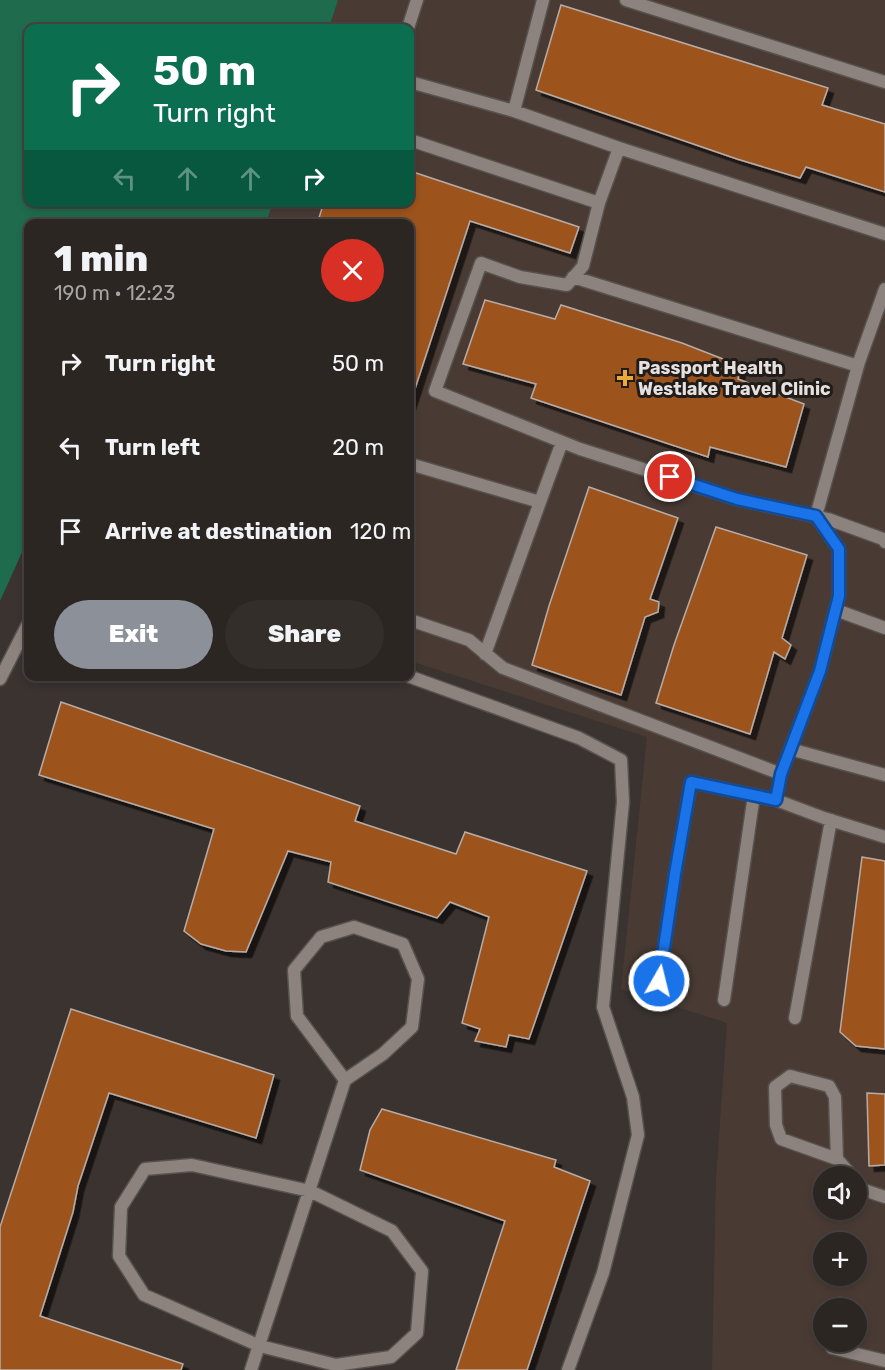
<!DOCTYPE html>
<meta charset="utf-8">
<style>
:root{--surface:#2c2623;--page:#342e2b;--text:#f1f3f6;--muted:#a6a5a6;--line:#484341;--accent:#8c9099}
body{margin:0;font-family:Rubik,sans-serif;background:var(--page);color:var(--text);height:100vh;display:flex;flex-direction:column;font-size:22px;white-space:nowrap}
*{box-sizing:border-box;margin:0}
p{font-size:20px;color:var(--muted)}
.icon{flex:none;width:33px;height:33px;fill:none;stroke:currentColor;stroke-width:2;stroke-linecap:round;stroke-linejoin:round}
.map{position:relative;flex:1;overflow:hidden}
.side{position:absolute;left:24px;top:219px;width:390px;height:462px;display:flex;flex-direction:column;background:var(--surface);border-radius:12px;box-shadow:0 3px 9px #0003,0 0 0 2px var(--line)}
.side>*{flex:none}
.banner{position:absolute;left:24px;top:24px;width:390px;height:183px;border-radius:12px;box-shadow:0 3px 9px #0003,0 0 0 2px var(--line);background:#0b6e4f;color:#fff;overflow:hidden}
.controls{position:absolute;left:813px;top:1166px;display:grid;gap:12px}
.controls a{display:grid;place-items:center;width:54px;height:54px;border-radius:50%;background:var(--surface);box-shadow:0 3px 9px #0003,0 0 0 2px var(--line);font-size:30px}
.pin{position:absolute;display:grid;place-items:center;width:51px;height:51px;color:#fff;margin:-26px;border:3px solid #fff;border-radius:50%;box-shadow:0 2px 6px #0007}
.me{position:absolute;width:66px;margin:-33px;rotate:8deg;stroke-linejoin:round;filter:drop-shadow(0 0 4px #0008)}
.turn{display:flex;align-items:center;gap:21px;height:126px;padding:0 30px;font-size:27px}
.turn .icon{width:78px;height:78px;stroke-width:2.5}
.turn b{display:block;font-size:42px;line-height:51px}
.lanes{display:flex;align-items:center;height:57px;padding:0 30px;background:#0003;justify-content:center;gap:30px;direction:ltr}
.lanes .off{opacity:.35}
.round{display:grid;place-items:center;flex:none;width:63px;height:63px;border-radius:32px;background:var(--page)}
.head{display:flex;align-items:center;justify-content:space-between;height:102px;padding:0 30px}
h1{font-size:36px;font-weight:800;line-height:45px}
.button{display:flex;gap:12px;margin-top:auto;padding:12px 30px}
.button a{flex:1;height:69px;border-radius:36px;background:var(--accent);color:#fff;font-size:24px;font-weight:800;line-height:69px;text-align:center}
.button a+a{background:var(--page);color:var(--text)}
ul{padding:0;list-style:none}
li{display:flex;align-items:center;gap:18px;height:84px;padding:0 30px}
li div{flex:1}
li b{display:block;font-size:22px}
li em{font-style:normal}
.map>svg:first-child{display:block}
.built{fill:#493b34;fill-rule:evenodd}
.green{fill:#1f6b4e}
.building{fill:#9d521f;stroke:#b6ada8;stroke-width:1.5;filter:url(#shadow)}
.lines{fill:none;stroke-linecap:round;stroke-linejoin:round}
.lane-casing{stroke:#58524f;stroke-width:15}
.lane{stroke:#8c837f;stroke-width:12}
.route-casing{stroke:#114b97;stroke-width:15}
.route{stroke:#1a73e8;stroke-width:10}
.poi-dot{fill:#eaaa39;stroke:#1f1c1a;stroke-width:2}
.labels{text-anchor:middle;dominant-baseline:central;stroke-width:6;stroke-linejoin:round;paint-order:stroke}
.poi-label{font-size:18px;font-weight:bold;fill:#e6e1df;stroke:#1f1c1a;text-anchor:start}
</style>
<div class="map">
<svg width="885" height="1370" viewBox="0 0 885 1370">
<defs>
<filter id="shadow"><feDropShadow dx="5.5" dy="5.5" stdDeviation="0" flood-color="#0009"/></filter>
</defs>
<rect width="100%" height="100%" fill="#3a332f"/>
<path class="built" d="M338,0H885V1370H712L716,1178L727,1023L621,989L647,737L410,661V224H266L273,203L410,202V28H329ZM824,1176H856V1209H824ZM824,1242H856V1275H824ZM824,1308H856V1341H824Z"/>
<path class="green" d="M0,0H338L329,28H28V202L273,203L266,223L28,224V539L0,601Z"/>
<path class="building" d="M561,5L828,88L822,105L885,124V192L806,167L800,178L737,159L536,90Z
M410,171L579,227L570,253L470,221L410,404V224H317L324,202H410Z
M485,300L555,319L561,305L682,343L741,366L738,379L804,404L786,467L710,447L708,457L531,398L536,384L463,364Z
M589,487L678,518L650,599L659,602L658,612L645,617L621,695L532,665L549,606Z
M716,527L807,555L782,638L791,645L785,659L774,652L750,734L656,703L674,645Z
M61,702L360,806L355,821L456,854L465,832L587,871L529,1039L509,1035L506,1047L475,1041L480,1029L462,1023L489,917L450,902L437,918L328,882L331,862L288,851L246,952L226,951L201,944L184,931L214,829L39,775Z
M862,857L885,861V1049L856,1046L840,1032Z
M71,1009L274,1075L256,1138L109,1093L78,1186L73,1212L40,1316L183,1364L181,1370H0V1227Z
M867,1093L885,1094V1165L869,1166Z
M382,1109L556,1160L554,1167L590,1181L527,1370H456L505,1221L360,1170L370,1130Z"/>
<g class="lines">
<defs>
<path id="lane" d="M543,0L514,111L619,148L599,203L583,266L567,285L520,277L481,263L435,391L580,449L737,499L828,519L883,539L885,542
M626,0L885,82
M408,28L417,0
M410,82L514,111
M410,140L599,203
M619,148L885,234
M573,277L858,366
M885,289L859,362L816,516L839,549V596L820,671L781,774L776,800L824,818L885,837
M410,464L540,502L562,442
M836,610L885,628
M410,620L469,640L503,668L781,774
M485,654L540,502
M408,676L579,738L621,760L623,802L603,1007L633,1097L638,1135L603,1273L568,1370
M0,679L28,624
M790,749L885,775
M659,981L675,874L691,782L776,800
M724,1000L754,795
M795,1018L831,820
M837,1159L835,1097L829,1086L790,1076L775,1087L776,1125L781,1139L837,1159L852,1176
M192,1165L310,1191L392,1231L422,1271L417,1333L391,1357L336,1365L260,1346L144,1295L119,1256L121,1207L145,1169Z
M856,1182L864,1190L885,1197
M832,1348L885,1361
M251,1370L345,1080L383,1054L412,1027L418,979L403,944L354,927L321,937L294,970L297,1016L345,1080"/>
</defs>
<use href="#lane" class="lane-casing"/>
<use href="#lane" class="lane"/>
</g>
<g class="lines">
<defs>
<path id="route" d="M659,981L675,874L691,782L776,800L781,774L820,671L839,596V549L816,516L737,499L670,477"/>
</defs>
<use href="#route" class="route-casing"/>
<use href="#route" class="route"/>
</g>
<path class="poi-dot" d="M622 369h6v6h6v6h-6v6h-6v-6h-6v-6h6z"/>
<g class="labels">
<g class="poi-label">
<text x="638" y="368">Passport Health<tspan x="638" dy="21">Westlake Travel Clinic</tspan></text>
</g>
</g>
</svg>
<div class="controls">
<a><svg class="icon" aria-label="sound" viewBox="0 0 24 24"><path d="M4 9h4l5-4v14l-5-4H4zM17 9q2 3 0 6"/></svg></a>
<a>+</a>
<a>−</a>
</div>
<div class="pin" style="left:670px;top:477px;background:#d93025"><svg class="icon" aria-label="arrive" viewBox="0 0 24 24"><path d="M6 21V4h12l-3 4 3 4H6"/></svg></div>
<svg class="me" style="left:659px;top:981px" viewBox="-20 -20 40 40"><circle r="17" fill="#1a73e8" stroke="#fff" stroke-width="3"/><path d="M0-11L8 9 0 5-8 9z" fill="#fff"/></svg>
<div class="banner">
<div class="turn"><svg class="icon" aria-label="right" viewBox="0 0 24 24"><path d="M7 20v-9h11M14 6l5 5-5 5"/></svg><div><b>50 m</b>Turn right</div></div>
<div class="lanes"><svg class="icon off" aria-label="left" viewBox="0 0 24 24"><path d="M17 20v-9H6M10 6l-5 5 5 5"/></svg><svg class="icon off" aria-label="ahead" viewBox="0 0 24 24"><path d="M12 20V5M6 11l6-6 6 6"/></svg><svg class="icon off" aria-label="ahead" viewBox="0 0 24 24"><path d="M12 20V5M6 11l6-6 6 6"/></svg><svg class="icon" aria-label="right" viewBox="0 0 24 24"><path d="M7 20v-9h11M14 6l5 5-5 5"/></svg></div>
</div>
<section class="side">
<div class="head"><div><h1>1 min</h1><p>190 m · 12:23</p></div><a class="round" style="background:#d93025;color:#fff"><svg class="icon" aria-label="close" viewBox="0 0 24 24"><path d="M6 6l12 12M18 6L6 18"/></svg></a></div>
<ul>
<li><svg class="icon" aria-label="right" viewBox="0 0 24 24"><path d="M7 20v-9h11M14 6l5 5-5 5"/></svg><div><b>Turn right</b></div><em>50 m</em></li>
<li><svg class="icon" aria-label="left" viewBox="0 0 24 24"><path d="M17 20v-9H6M10 6l-5 5 5 5"/></svg><div><b>Turn left</b></div><em>20 m</em></li>
<li><svg class="icon" aria-label="arrive" viewBox="0 0 24 24"><path d="M6 21V4h12l-3 4 3 4H6"/></svg><div><b>Arrive at destination</b></div><em>120 m</em></li>
</ul>
<div class="button"><a>Exit</a><a>Share</a></div>
</section>
</div>
